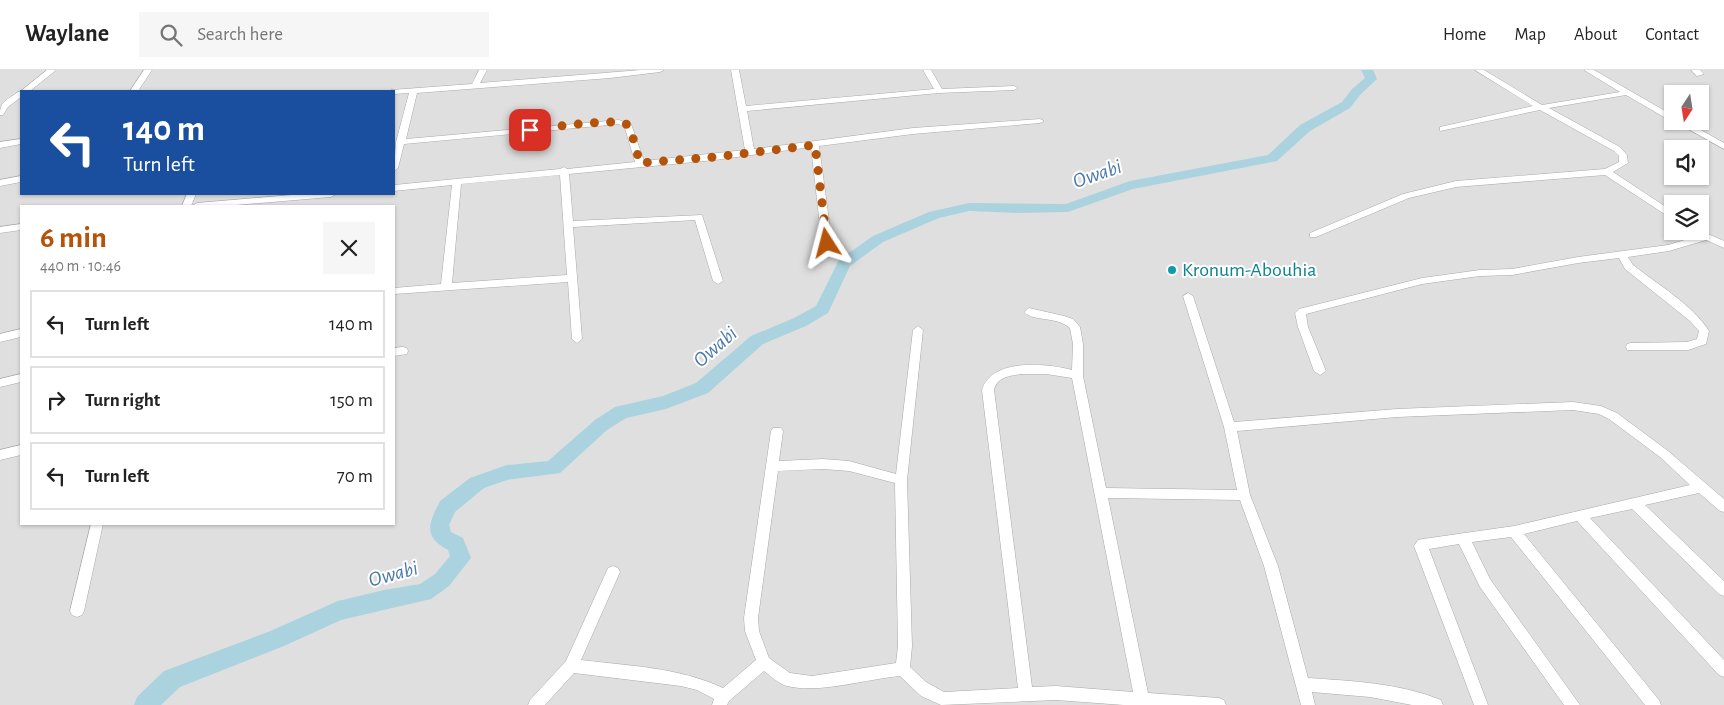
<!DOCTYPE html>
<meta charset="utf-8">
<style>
:root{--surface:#fff;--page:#f6f6f6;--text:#222;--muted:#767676;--line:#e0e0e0;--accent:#b45309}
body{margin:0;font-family:"Alegreya Sans",sans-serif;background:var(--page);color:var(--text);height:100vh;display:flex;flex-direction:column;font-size:19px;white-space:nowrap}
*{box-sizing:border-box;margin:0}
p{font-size:16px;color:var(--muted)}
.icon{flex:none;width:28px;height:28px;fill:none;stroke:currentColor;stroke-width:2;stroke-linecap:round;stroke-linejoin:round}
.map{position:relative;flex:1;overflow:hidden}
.details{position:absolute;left:20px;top:135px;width:375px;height:320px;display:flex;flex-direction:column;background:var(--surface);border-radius:0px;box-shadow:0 1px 4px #0004}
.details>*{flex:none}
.guide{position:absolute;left:20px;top:20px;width:375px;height:105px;border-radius:0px;box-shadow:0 1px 4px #0004;background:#1a4fa0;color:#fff;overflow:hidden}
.needle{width:32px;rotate:192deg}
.buttons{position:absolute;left:1664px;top:15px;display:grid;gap:10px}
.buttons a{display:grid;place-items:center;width:45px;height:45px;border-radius:0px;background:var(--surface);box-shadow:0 1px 4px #0004;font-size:25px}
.pin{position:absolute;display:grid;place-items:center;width:42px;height:42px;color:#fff;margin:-21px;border-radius:10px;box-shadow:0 2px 8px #0006}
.me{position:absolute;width:55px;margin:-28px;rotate:351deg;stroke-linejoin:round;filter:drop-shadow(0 0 4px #0008)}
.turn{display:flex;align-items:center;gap:18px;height:105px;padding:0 20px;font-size:22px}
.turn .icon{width:65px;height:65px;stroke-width:2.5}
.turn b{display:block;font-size:35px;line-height:42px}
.round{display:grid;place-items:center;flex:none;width:52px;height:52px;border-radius:0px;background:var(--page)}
.head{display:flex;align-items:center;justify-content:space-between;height:85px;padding:0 20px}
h1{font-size:30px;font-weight:700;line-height:38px;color:var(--accent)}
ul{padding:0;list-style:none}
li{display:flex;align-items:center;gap:15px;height:68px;margin:0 10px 8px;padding:0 10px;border:2px solid var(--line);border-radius:0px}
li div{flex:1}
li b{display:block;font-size:19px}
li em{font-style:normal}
header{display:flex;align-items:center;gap:30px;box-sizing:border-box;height:70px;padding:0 25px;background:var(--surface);border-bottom:1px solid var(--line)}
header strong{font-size:24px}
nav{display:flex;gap:28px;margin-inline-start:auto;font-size:18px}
.search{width:350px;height:45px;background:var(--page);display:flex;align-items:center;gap:12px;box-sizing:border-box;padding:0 18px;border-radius:0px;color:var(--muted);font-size:19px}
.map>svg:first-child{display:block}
.residential{fill:#e0dfdf;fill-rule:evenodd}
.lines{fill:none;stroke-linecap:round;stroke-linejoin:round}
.river{fill:#aad3df;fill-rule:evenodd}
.street-casing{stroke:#a9a9a9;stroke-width:1}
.street{fill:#fff;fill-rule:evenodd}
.route{stroke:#b45309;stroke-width:9;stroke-dasharray:0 16.2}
.culture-dot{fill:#0f9aa8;stroke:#fff;stroke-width:2}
.labels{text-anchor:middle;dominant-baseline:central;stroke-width:4;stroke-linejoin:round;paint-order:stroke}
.culture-label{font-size:20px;fill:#0d838f;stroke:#fff;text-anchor:start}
.water-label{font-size:21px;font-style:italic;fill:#4a7aab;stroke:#fff}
</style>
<header>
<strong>Waylane</strong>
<div class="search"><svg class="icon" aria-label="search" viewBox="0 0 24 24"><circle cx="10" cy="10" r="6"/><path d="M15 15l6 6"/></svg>Search here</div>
<nav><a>Home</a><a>Map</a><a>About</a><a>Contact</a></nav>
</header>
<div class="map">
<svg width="1724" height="635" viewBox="0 0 1724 635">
<rect width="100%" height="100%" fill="#f2efe9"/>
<path class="residential" d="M0,0H1724V635H0ZM21,21H394V124H21ZM1672,24H1700V51H1672ZM1672,79H1700V106H1672ZM1672,134H1700V161H1672ZM21,136H394V454H21Z"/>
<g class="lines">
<path class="river" d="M1361,0H1373L1377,9L1360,25L1350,38L1310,61L1277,91L1133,119L1068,142L1017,143L969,141L939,148L883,172L850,196L828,243L806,256L763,274L708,323L666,339L626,348L607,360L560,403L507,410L484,418L455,442L449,455L451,462L463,468L471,488L449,516L431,529L341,550L284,576L180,617L161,635H134L137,627L164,601L268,562L338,531L384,520L420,514L435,504L450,486L448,480C422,466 429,453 440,431L470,408L507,395L548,391L595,350L615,337L663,326L696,313L751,266L794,248L816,236L839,190L873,166L929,142L969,133L1066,134L1130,111L1268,85L1300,55L1342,32L1352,19L1365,8Z"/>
<defs>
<path id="street" d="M47,0H56L30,21H21Z
M144,0H152L138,21H130Z
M479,0H487L480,13L641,0H664L660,2L610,8L417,23L406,69L619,50L631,54L644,91L745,80L731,0H739L746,36L934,19L923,0H931L942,19L1014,16L1018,18L1014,20L939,23L747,41L754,79L913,58L1040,49L1044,51L1040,53L913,64L819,76L832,173L827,176L822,173L811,77L715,90L569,104L573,151L702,145L723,211L718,214L713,211L695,150L573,157L582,269L577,273L572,269L568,212L394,224V218L441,214L452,115L394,121V115L560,99L564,97L567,99L635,92L625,58L619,54L404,74L398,98L394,101L396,72L409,23L394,24V21L391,20L472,14ZM560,105L567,205L452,213L461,114Z
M1475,0H1484L1542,35L1620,22L1584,0H1594L1672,45V50H1669L1626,25L1549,38L1620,77L1627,85L1628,93L1613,102L1672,141V148L1669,147L1605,105L1456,117L1409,128L1316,167H1310V163L1403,124L1456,111L1605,99L1619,92V86L1614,81L1540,40L1440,61V57L1533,36Z
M1691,0H1700L1704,4L1697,6Z
M18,22H21V27L8,37L3,45H0C0,31 7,30 18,22Z
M1674,51H1685L1724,73V79Z
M21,69V74L0,78V72Z
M21,106V112L0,116V110Z
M187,124H196L191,136H182Z
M303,124H336L331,127L225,136H192L197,133Z
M21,154V160L0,163V157Z
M1701,161L1724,171V178L1706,170L1669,181L1628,187L1633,195C1657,214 1693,235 1709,261L1706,274L1688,280H1627L1626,277L1627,274L1631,273L1687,272L1697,269L1699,261L1690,251L1625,199L1619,188L1578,193L1512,205L1480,206L1422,214L1306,244L1308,257L1326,301L1320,305L1314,301L1298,257L1295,243L1299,239L1422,208L1480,200L1512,199L1578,187L1668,175L1698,166L1696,164Z
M1188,223L1193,226L1234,352L1397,339L1573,332L1601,336L1617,343L1668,381L1724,429V442L1720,441L1699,423L1645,435L1724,511V526L1719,524L1632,439L1590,448L1724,590V607L1719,605L1577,451L1524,464L1659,630L1661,635H1645L1511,467L1472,472L1490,509L1580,635H1564L1480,517L1459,474L1429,479L1488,635H1474L1414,476L1418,470L1423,469L1514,456L1690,415L1660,387L1609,349L1599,344L1573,340L1397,347L1237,361L1250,425L1278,496L1308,608C1352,611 1399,613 1441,630L1443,635H1412L1370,627L1312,622L1315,635H1301L1264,496L1240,430L1108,428L1148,623L1219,628L1224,630L1226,635H1124L1056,630L941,635L921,626L900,606C866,609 819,624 787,616C779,614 771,606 764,601L729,631L727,635H712L714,629L697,620L681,616L574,603L545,635H528L530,630L566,591L608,498L613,496L618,498L620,502L581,590C629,596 678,597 723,618L756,590L745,561L744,548L771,361L773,358H781L783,361L779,391L823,389L849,391L896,404L913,260L918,256L923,260L907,410L912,576L910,597L926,612L944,622L1018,618L982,320C991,288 1046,293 1072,300L1073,274L1070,258C1057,246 1034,252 1024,242L1029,238L1064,246L1073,249L1080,257L1083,274V306L1106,418L1237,420L1224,357L1183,226ZM1021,304H1046L1072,308L1133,622L1056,616L1032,617L994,320C997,307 1009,306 1021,304ZM823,399L849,401L895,413L898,576L896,593L812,606L790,603L769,588L759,561L758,548L778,401Z
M21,259V267L0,272V264Z
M403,277L407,278L408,281L407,284L394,286V278Z
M21,304V312L0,317V309Z
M21,375V385L0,390V380Z
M91,454H103L84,541L82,545L77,547L72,545L70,541Z"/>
</defs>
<use href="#street" class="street-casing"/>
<use href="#street" class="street"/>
</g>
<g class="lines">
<path class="route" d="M530,60C544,58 616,48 626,54C632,58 637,85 640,93L715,87L815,75L827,173"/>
</g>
<circle class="culture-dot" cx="1172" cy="200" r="5"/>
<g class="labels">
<g class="culture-label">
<text x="1182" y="200">Kronum-Abouhia</text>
</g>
<g class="water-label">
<text transform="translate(1097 104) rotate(-19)">Owabi</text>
<text transform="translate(715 277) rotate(-41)">Owabi</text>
<text transform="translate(393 504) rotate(-15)">Owabi</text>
</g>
</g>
</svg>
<div class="buttons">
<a><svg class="needle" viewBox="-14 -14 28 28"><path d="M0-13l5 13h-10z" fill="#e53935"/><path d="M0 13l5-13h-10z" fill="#767676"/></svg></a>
<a><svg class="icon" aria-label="sound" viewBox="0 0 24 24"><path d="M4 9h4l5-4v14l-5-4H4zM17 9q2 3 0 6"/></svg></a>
<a><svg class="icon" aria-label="layers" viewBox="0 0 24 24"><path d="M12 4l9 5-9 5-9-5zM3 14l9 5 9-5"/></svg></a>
</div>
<div class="pin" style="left:530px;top:60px;background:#d93025"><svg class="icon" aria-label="arrive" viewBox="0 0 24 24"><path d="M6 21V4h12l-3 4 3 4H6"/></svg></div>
<svg class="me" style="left:827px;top:173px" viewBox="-20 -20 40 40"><path d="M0-17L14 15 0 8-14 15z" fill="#b45309" stroke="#fff" stroke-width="4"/></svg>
<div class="guide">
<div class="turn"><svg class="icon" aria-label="left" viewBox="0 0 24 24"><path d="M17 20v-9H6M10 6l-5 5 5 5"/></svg><div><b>140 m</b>Turn left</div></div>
</div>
<section class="details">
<div class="head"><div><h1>6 min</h1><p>440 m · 10:46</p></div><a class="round"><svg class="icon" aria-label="close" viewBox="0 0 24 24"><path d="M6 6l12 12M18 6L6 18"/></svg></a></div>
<ul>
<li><svg class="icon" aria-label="left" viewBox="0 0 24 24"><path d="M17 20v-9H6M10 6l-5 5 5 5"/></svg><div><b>Turn left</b></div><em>140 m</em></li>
<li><svg class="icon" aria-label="right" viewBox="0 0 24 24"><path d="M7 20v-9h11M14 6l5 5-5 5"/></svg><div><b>Turn right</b></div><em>150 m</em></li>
<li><svg class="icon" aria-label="left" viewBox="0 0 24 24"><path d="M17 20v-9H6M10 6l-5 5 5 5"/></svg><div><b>Turn left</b></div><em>70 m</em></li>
</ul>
</section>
</div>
